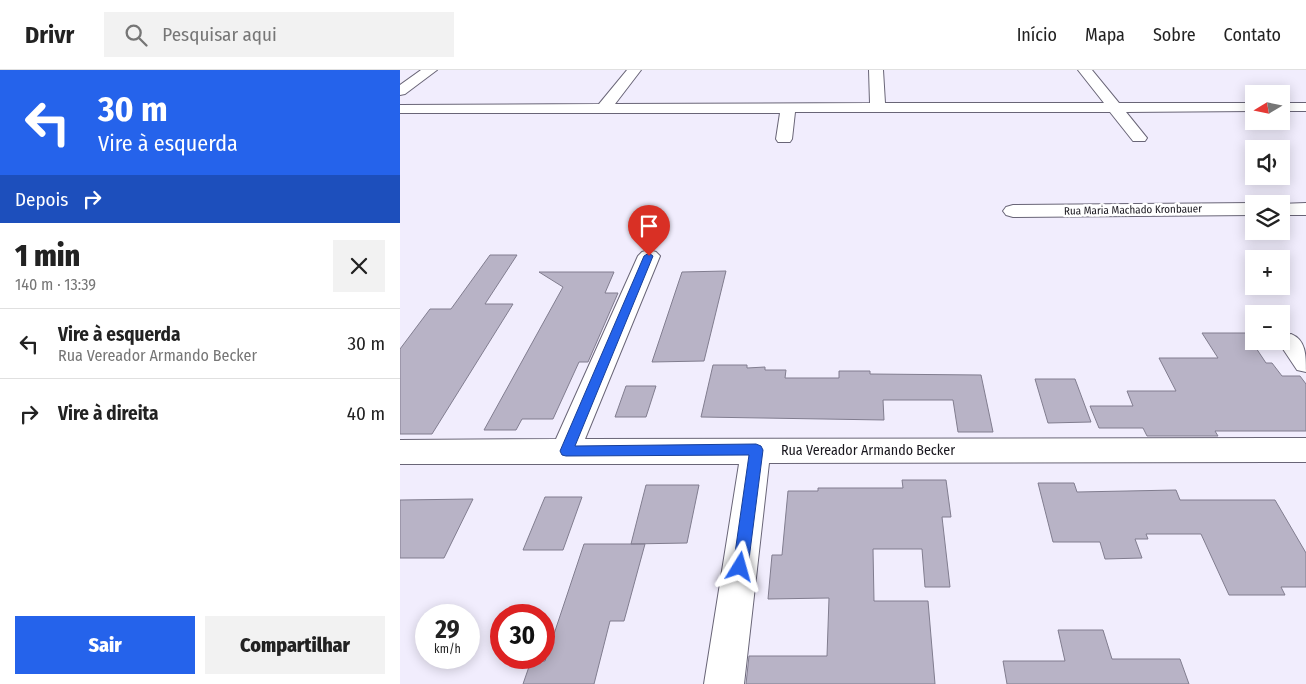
<!DOCTYPE html>
<html lang="pt">
<meta charset="utf-8">
<style>
:root{--surface:#fff;--page:#f2f2f2;--text:#222;--muted:#767676;--line:#e0e0e0;--accent:#2563eb}
body{margin:0;font-family:"Fira Sans Condensed",sans-serif;background:var(--page);color:var(--text);height:100vh;display:flex;flex-direction:column;font-size:19px;white-space:nowrap}
*{box-sizing:border-box;margin:0}
p{font-size:16px;color:var(--muted)}
.icon{flex:none;width:28px;height:28px;fill:none;stroke:currentColor;stroke-width:2;stroke-linecap:round;stroke-linejoin:round}
.map{position:relative;flex:1;overflow:hidden}
.sheet{display:flex;flex-direction:column;background:var(--surface);width:400px}
.sheet>*{flex:none}
.top-card{background:#2563eb;color:#fff;overflow:hidden}
.needle{width:32px;rotate:260deg}
.tools{position:absolute;left:845px;top:15px;display:grid;gap:10px}
.tools a{display:grid;place-items:center;width:45px;height:45px;border-radius:0px;background:var(--surface);box-shadow:0 2px 12px #0003;font-size:25px}
.speed{position:absolute;left:15px;top:534px;display:flex;gap:10px;font-size:25px;font-weight:700;text-align:center}
.speed>*{display:grid;place-content:center;width:65px;height:65px;border-radius:50%;background:var(--surface);box-shadow:0 2px 12px #0003;line-height:1}
.speed small{font-size:12px;font-weight:400}
.speed .limit{border:8px solid #d22;background:#fff;color:#111}
.pin{position:absolute;display:grid;place-items:center;width:42px;height:42px;color:#fff;margin:-51px -21px;border-radius:50% 50% 50% 0;rotate:-45deg;box-shadow:0 0 5px #0007}
.pin .icon{rotate:45deg}
.me{position:absolute;width:55px;margin:-28px;rotate:8deg;stroke-linejoin:round;filter:drop-shadow(0 0 4px #0008)}
.turn{display:flex;align-items:center;gap:18px;height:105px;padding:0 15px;font-size:22px}
.turn .icon{width:65px;height:65px;stroke-width:2.5}
.turn b{display:block;font-size:35px;line-height:42px}
.then{display:flex;align-items:center;height:48px;padding:0 15px;background:#0003;gap:10px;font-size:19px}
.round{display:grid;place-items:center;flex:none;width:52px;height:52px;border-radius:0px;background:var(--page)}
.headline{display:flex;align-items:center;justify-content:space-between;height:85px;padding:0 15px}
h1{font-size:30px;font-weight:800;line-height:38px}
.cta{display:flex;gap:10px;margin-top:auto;padding:10px 15px}
.cta a{flex:1;height:58px;border-radius:0px;background:var(--accent);color:#fff;font-size:20px;font-weight:800;line-height:58px;text-align:center}
.cta a+a{background:var(--page);color:var(--text)}
ul{padding:0;list-style:none}
li{display:flex;align-items:center;gap:15px;height:70px;padding:0 15px;border-top:1px solid var(--line)}
li div{flex:1}
li b{display:block;font-size:19px}
li em{font-style:normal}
header{display:flex;align-items:center;gap:30px;box-sizing:border-box;height:70px;padding:0 25px;background:var(--surface);border-bottom:1px solid var(--line)}
header strong{font-size:24px}
nav{display:flex;gap:28px;margin-inline-start:auto;font-size:18px}
.search{width:350px;height:45px;background:var(--page);display:flex;align-items:center;gap:12px;box-sizing:border-box;padding:0 18px;border-radius:0px;color:var(--muted);font-size:19px}
main{display:flex;flex:1;min-height:0}
.map>svg:first-child{display:block}
.building{fill:#b8b3c6;stroke:#817d8f}
.lines{fill:none;stroke-linecap:round;stroke-linejoin:round}
.street-casing{stroke:#696577;stroke-width:2}
.street{fill:#fff;fill-rule:evenodd}
.route{fill:#2563eb;stroke:#184099}
.labels{text-anchor:middle;dominant-baseline:central;stroke-width:5;stroke-linejoin:round;paint-order:stroke}
.far-street-label{font-size:11px;fill:#19171e;stroke:#fff}
.street-label{font-size:14px;fill:#19171e;stroke:#fff}
</style>
<header>
<strong>Drivr</strong>
<div class="search"><svg class="icon" aria-label="search" viewBox="0 0 24 24"><circle cx="10" cy="10" r="6"/><path d="M15 15l6 6"/></svg>Pesquisar aqui</div>
<nav><a>Início</a><a>Mapa</a><a>Sobre</a><a>Contato</a></nav>
</header>
<main>
<section class="sheet">
<div class="top-card">
<div class="turn"><svg class="icon" aria-label="left" viewBox="0 0 24 24"><path d="M17 20v-9H6M10 6l-5 5 5 5"/></svg><div><b>30 m</b>Vire à esquerda</div></div>
<div class="then">Depois<svg class="icon" aria-label="right" viewBox="0 0 24 24"><path d="M7 20v-9h11M14 6l5 5-5 5"/></svg></div>
</div>
<div class="headline"><div><h1>1 min</h1><p>140 m · 13:39</p></div><a class="round"><svg class="icon" aria-label="close" viewBox="0 0 24 24"><path d="M6 6l12 12M18 6L6 18"/></svg></a></div>
<ul>
<li><svg class="icon" aria-label="left" viewBox="0 0 24 24"><path d="M17 20v-9H6M10 6l-5 5 5 5"/></svg><div><b>Vire à esquerda</b><p>Rua Vereador Armando Becker</p></div><em>30 m</em></li>
<li><svg class="icon" aria-label="right" viewBox="0 0 24 24"><path d="M7 20v-9h11M14 6l5 5-5 5"/></svg><div><b>Vire à direita</b></div><em>40 m</em></li>
</ul>
<div class="cta"><a>Sair</a><a>Compartilhar</a></div>
</section>
<div class="map">
<svg width="906" height="614" viewBox="0 0 906 614">
<rect width="100%" height="100%" fill="#f1edfd"/>
<path class="building" d="M90,185H117L85,234H113L32,364H0V279L30,239H51Z
M326,201L304,291L252,292L282,202Z
M139,202H214L205,223H218L188,292H179L153,349H122L116,360H84L163,217Z
M802,263H846L866,293H872L882,306H900L906,314V361H815L818,366H747L743,358H699L690,336H733L727,321H776L759,288H818Z
M313,295H347V298L365,297V300H386L385,308H439V301H470V304L581,305L593,362H558L553,330H483L484,350L301,347Z
M635,309H675L691,352L648,353Z
M226,316H256L246,347H215Z
M502,410H546L551,447H542L550,517H525L522,479H473L474,531H528L535,614H346L349,586H427L429,528L368,529L372,485H382L388,421H418V418H503Z
M638,413H674L677,422L776,420L780,430H875L906,483V517H881L885,525H829L801,464H746L748,469H735L742,488L705,489L700,472H653Z
M246,415H299L287,473L231,474Z
M145,427H182L163,480H123Z
M73,429L44,488H0V430Z
M184,474H245L224,551H210L194,614H123L131,591H145Z
M658,560H703L712,589H780L789,614H607L603,591H665Z"/>
<g class="lines">
<defs>
<path id="street" d="M21,0H37L5,24L0,25V15Z
M227,0H241L215,34L470,33L469,0H483L485,33H704L678,0H692L719,33H854V41L726,42L747,68L745,71H733L710,42H395L392,69L390,72H378L376,69L380,43H0V35L199,34Z
M881,33H906V41H881Z
M854,133L856,134H854V145L613,147L606,145L603,141L606,137L613,135Z
M906,133V145H881V134H879Z
M249,180L256,182L260,186L185,369L906,368V392L369,393L344,614H304L339,394H0V370L156,369L238,186L242,182Z
M891,264C906,270 906,285 906,302L897,300L879,273L882,267Z"/>
</defs>
<use href="#street" class="street-casing"/>
<use href="#street" class="street"/>
</g>
<path class="route" d="M249,183L253,186L175,376L356,374L361,376L363,380L348,497L345,502L340,504L335,502L333,497L349,385L166,386L162,385L160,381L244,186Z"/>
<g class="labels">
<g class="far-street-label">
<text transform="translate(733 140) rotate(-1)">Rua Maria Machado Kronbauer</text>
</g>
<g class="street-label">
<text x="468" y="380">Rua Vereador Armando Becker</text>
</g>
</g>
</svg>
<div class="tools">
<a><svg class="needle" viewBox="-14 -14 28 28"><path d="M0-13l5 13h-10z" fill="#e53935"/><path d="M0 13l5-13h-10z" fill="#767676"/></svg></a>
<a><svg class="icon" aria-label="sound" viewBox="0 0 24 24"><path d="M4 9h4l5-4v14l-5-4H4zM17 9q2 3 0 6"/></svg></a>
<a><svg class="icon" aria-label="layers" viewBox="0 0 24 24"><path d="M12 4l9 5-9 5-9-5zM3 14l9 5 9-5"/></svg></a>
<a>+</a>
<a>−</a>
</div>
<div class="speed"><div>29<small>km/h</small></div><div class="limit">30</div></div>
<div class="pin" style="left:249px;top:186px;background:#d93025"><svg class="icon" aria-label="arrive" viewBox="0 0 24 24"><path d="M6 21V4h12l-3 4 3 4H6"/></svg></div>
<svg class="me" style="left:340px;top:497px" viewBox="-20 -20 40 40"><path d="M0-17L14 15 0 8-14 15z" fill="#2563eb" stroke="#fff" stroke-width="4"/></svg>
</div>
</main>
